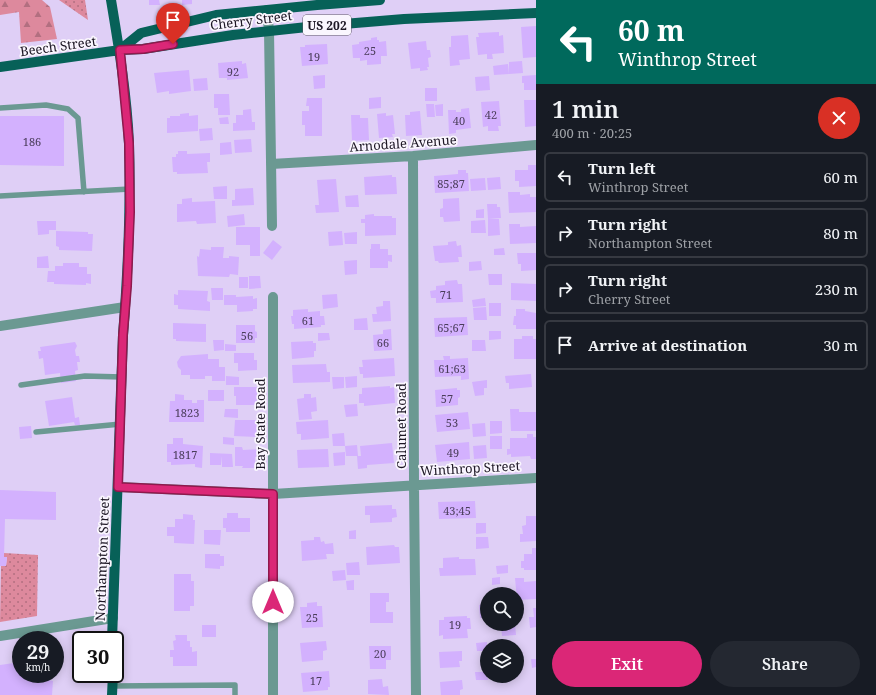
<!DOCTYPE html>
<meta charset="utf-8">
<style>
:root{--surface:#171b24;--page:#242831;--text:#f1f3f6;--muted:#9ea1a6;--line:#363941;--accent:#db2777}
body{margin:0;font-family:"Noto Serif",serif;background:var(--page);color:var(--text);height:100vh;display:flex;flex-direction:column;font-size:15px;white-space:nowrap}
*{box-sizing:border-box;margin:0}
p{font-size:13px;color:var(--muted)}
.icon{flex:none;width:22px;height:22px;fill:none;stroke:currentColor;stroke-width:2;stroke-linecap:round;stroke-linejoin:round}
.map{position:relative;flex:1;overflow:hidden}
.side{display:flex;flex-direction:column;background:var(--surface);width:340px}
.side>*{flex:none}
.guide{background:#00695c;color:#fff;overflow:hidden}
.buttons{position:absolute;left:480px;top:587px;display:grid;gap:8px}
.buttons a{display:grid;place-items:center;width:44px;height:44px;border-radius:50%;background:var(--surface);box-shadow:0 2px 10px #0003;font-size:20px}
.speed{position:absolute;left:12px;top:631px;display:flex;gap:8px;font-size:20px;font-weight:700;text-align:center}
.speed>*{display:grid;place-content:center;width:52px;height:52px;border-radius:50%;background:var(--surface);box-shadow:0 2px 10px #0003;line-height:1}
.speed small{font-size:10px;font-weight:400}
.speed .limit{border:2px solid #111;border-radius:6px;background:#fff;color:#111}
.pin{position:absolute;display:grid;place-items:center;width:34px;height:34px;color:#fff;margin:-41px -17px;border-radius:50% 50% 50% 0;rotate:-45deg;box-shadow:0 0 4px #0007}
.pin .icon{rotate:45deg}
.me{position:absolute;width:44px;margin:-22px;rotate:0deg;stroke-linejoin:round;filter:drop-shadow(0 0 3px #0008)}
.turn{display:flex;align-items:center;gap:14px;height:84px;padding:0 16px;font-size:18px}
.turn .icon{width:52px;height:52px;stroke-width:2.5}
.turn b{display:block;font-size:28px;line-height:34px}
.round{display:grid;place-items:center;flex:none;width:42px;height:42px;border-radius:21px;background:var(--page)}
.head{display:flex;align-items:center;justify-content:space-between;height:68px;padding:0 16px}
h1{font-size:24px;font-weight:600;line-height:30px}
.primary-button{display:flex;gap:8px;margin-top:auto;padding:8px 16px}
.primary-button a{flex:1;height:46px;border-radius:24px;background:var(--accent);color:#fff;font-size:16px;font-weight:600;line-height:46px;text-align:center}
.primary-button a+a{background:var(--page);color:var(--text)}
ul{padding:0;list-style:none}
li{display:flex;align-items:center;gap:12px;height:50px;margin:0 8px 6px;padding:0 8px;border:2px solid var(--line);border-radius:6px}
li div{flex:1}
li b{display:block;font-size:15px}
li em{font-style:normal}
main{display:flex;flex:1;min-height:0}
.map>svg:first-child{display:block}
.forest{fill:url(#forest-firs)}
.park{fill:url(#park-dots)}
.building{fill:#d3b1fe}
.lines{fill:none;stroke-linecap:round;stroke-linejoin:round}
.lane{stroke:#6b9992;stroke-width:5.5}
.street{stroke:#6b9992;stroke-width:10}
.primary{stroke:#076158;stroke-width:10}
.route-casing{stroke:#8e194d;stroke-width:10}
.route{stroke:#db2777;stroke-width:7}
.labels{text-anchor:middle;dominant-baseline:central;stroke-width:3.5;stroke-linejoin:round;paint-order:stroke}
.number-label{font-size:11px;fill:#4a3d5a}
.shield{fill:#faf6fe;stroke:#5f5965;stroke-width:1}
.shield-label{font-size:12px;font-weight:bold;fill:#1c1624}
.street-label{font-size:13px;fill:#1c1624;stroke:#faf6fe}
</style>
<main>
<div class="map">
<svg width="536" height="695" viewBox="0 0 536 695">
<defs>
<pattern id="forest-firs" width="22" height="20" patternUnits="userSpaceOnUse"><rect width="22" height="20" fill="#dd899d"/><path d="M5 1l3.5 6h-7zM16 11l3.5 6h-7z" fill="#b26f80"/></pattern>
<pattern id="park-dots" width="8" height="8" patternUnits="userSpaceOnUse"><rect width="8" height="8" fill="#dd899d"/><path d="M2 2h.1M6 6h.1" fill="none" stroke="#b26f80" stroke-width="1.8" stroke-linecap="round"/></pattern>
</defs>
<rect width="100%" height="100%" fill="#dfcff6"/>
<path class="forest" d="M0,0H42L50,7L57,39L21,43L19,12L0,15Z"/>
<path class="park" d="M59,0H85L88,20Z
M4,553L38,555L37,616L0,622L1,566H6L7,557H4Z"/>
<path class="building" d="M149,0H159L160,5H149Z
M182,0H192V4L182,5Z
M536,26V57L523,58L521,27Z
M499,32V36L503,35L504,53L492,54L493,59H487V54L478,55L476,37H479L478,33Z
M468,35L470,59L459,60L460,65L450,66L449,47H451V36Z
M377,37V40H379V42L386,41L387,56H381V64L367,65V60L360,61V58H353L352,45L359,44V42L371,40V38Z
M426,41L427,50H430L431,57L428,58L429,67H427L428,70L420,71V68L411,69L408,43Z
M327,44L328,64L302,66L300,47H305V45Z
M242,61V64L246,63L248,78L227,80V78H219L218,63Z
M522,61L523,73L509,74V62Z
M508,64L509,74L494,75L493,66Z
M189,70L191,91L169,94V91L157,93L154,73Z
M325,75V88L314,89L313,76Z
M536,75V90H524V83H522V76Z
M489,76L490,90L476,91L475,77Z
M207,78L208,90L194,91L193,79Z
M425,88H437V101H425Z
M214,94H229L230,115H218V108H214Z
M381,97V108L369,109V98Z
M307,98H322V136H305V125H302V111H309V106H306Z
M524,100H536V126L525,127Z
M499,101L501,126H498L499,131H488V126L483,127L481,102Z
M426,104H434L435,117H427Z
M443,104V116H436L435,105Z
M469,108L471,128L456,130V133L449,134L448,110H456V112H461V109Z
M251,109L252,122H255V130L233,131V123H236V115H243V110Z
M420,111L422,135L406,136L405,115H410V112Z
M189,113V116L198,115V131L167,133V118H170V116H180V114Z
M386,113V116L393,115L395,134H392L393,137L379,138L377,114Z
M351,115H360V118H368L369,140L352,141Z
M0,116H64V166L0,165Z
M228,117L229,124H220L219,118Z
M212,128L213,140L200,141L199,129Z
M251,139L252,152L235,153L234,140Z
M231,142L232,154L220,155V143Z
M178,151H187V154L210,153V162H207L208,173L177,174V172H173L172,157H176V154H178Z
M528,165H536V186L519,187V181H515V170H528Z
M458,170H466V173H468L469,191L435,193L434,176L458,174Z
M392,175V177H396L397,194L365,195L364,177Z
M500,177L501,189L488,190L487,178Z
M485,178L486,190L471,191L470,179Z
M336,179L339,212L316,213L315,205H319L317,180Z
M227,186V199H214L213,187Z
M253,188L254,205L232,206V200H235V189Z
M508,192H520V195L530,194V197H536V212L509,213Z
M358,195L359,207H346L345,196Z
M192,198V202L215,201L216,223L197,224L196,221L177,222V204H182V199Z
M459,198L460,221L444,222L443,217H440V209L443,208V199Z
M487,204H497V207H500L501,218L488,219Z
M484,209V218H476V210Z
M244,214L245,225L228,227L227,216Z
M374,214V216H392V218H396V235L365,236V223H361V219H365V215Z
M488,219H499L500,235L488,236Z
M485,220L486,233H471V221Z
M37,221H56V230H49V234L38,235Z
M509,224H520V227L536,226V243L510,244Z
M236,227H260V256H250V245H236Z
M56,231L88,232V234H93L92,251L59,250V247L56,246Z
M342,231L343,245L329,246L328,232Z
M357,232V244H345L344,233Z
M273,240L282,247L272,260L263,253Z
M456,241L457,246L461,245L462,257H458L459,262L439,263L438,261H435L433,246L448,245V242Z
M371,244H380V249H388V255H392V262L388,261V268H370V249H371Z
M211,247H224L223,258H229V256L239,257L238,275L230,274L229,277L198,276L197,256L199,257L200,249L211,250Z
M504,248L505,255H494V249Z
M517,253H536V270L521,271V264H518Z
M48,256L49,268H37V257Z
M357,260V274L345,275L344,261Z
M481,261L482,270L469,271V262Z
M63,263H79V267H87V274H91V284L86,283V285L54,284V282H47L48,271H55V266H63Z
M488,274H502V285H489Z
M249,276H260L261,288L249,289Z
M239,277H248V288H239Z
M457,280L458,284H462L463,302L436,303V298H431L430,291L436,290V286L445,285V281Z
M511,283L536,284V301L511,300Z
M211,288H223V300H212Z
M178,290L208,291L207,301L210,302V311L178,309V305H174V294L178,295Z
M337,294L338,307L323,309L322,295Z
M224,295H236V297L253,296V299L257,298V309H253V311L237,312V305H224Z
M485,298L486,306L473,307L472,300Z
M383,301H390L391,321L373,322L372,314H377L376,307L383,306Z
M489,303H501V316H489Z
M486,307L487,320H474L473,308Z
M308,309V312L320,311V316H324L325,325H321V327L294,329V324H292L291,316H293V310Z
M516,309H525V311L536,313V329H516V325H513L514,316H516Z
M467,317L468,335L435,337L434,318Z
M367,318L368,330H354V319Z
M173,323L206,324V342L176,341V339H173Z
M236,325H255V331L257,332V338H255V343H236Z
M391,329L392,350L374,351L373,335L383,334V330Z
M489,331H501V339L489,340Z
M318,333H329L330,340L318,341Z
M522,336H533V339H536V359H514V339H522Z
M213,340H224V350L214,351Z
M472,340H485L486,351H472Z
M313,341V343H316V351H314V357L292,359L291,342Z
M75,342L77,346L75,350L76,356H79L80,362H77L78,370L75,371L76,381L61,383L60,373L45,375L43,358L39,359L38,351H41L40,347Z
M225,344L236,345V351H225Z
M234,353H254V360H257V370L238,371V363H234Z
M208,354V359H219V367H225V381H212V376H205V379H190V375H181V370L178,367L177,362L181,356Z
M443,356H450V359L468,358L469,379L461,380V376L435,377L434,360H444Z
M394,358L395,376L363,378V374H360L359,367H363L362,360Z
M326,364L327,372H330V382L293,383L292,365Z
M531,374L532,387L509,389V383H506L505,376Z
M226,376L239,377V385H226Z
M357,376V387L346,388L345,377Z
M332,377H344V388L333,389Z
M487,380V388H484V395L475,396L472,382Z
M390,386V388L394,387L395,403L364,406V403H359V394H362V388Z
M234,387H257V405H236V396H234Z
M457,388V390H460V397L458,398V405L436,407L435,390Z
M208,390H224V401H208Z
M175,394L184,395V400H192V403H197V400H204V422H169L170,401H175Z
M304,394H311V398L316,397L317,411L311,412L312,419L299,420L297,399L304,398Z
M72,397L75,418L79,417L80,425H75L74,422L49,426L45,401Z
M357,404L358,416L346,417L344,405Z
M225,409H238V418L224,417Z
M510,409H519V412H536V431H511Z
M468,412L470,429L437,432L435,415Z
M235,420H258L257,437L234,436Z
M328,420L329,438L301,440V434H297L296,422Z
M490,421H502V433L490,434Z
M485,423L486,436L473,437L472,424Z
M31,426L32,438L20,439L19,427Z
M344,433L345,446H333L332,434Z
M527,434H533V437H536V459H531L530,456L511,457V454L507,455V449H510V438H527Z
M490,436H502V449H490Z
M223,437L234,438V445L223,444Z
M173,438H183V444L203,446L202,468L195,467V464L171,465V462H167V444H173Z
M469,442L470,459L437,462L435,445Z
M392,443L394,463L367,465V468L358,469L357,456H361L360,446Z
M357,445L358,456H346L345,446Z
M486,445L487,458L474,459L473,446Z
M235,447H242L243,450L258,449V457H255V468H242L243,466H235Z
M328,449L329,467L298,468L297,450Z
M345,452V465L334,466L333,453Z
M210,453L232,454L233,467H222V456L221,465H210Z
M0,490L56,492V520L5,519L4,557H7L6,566H0Z
M475,501L476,518L439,519L438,502Z
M392,505V509H396L397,517L392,518V522L370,523V515H365V506Z
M227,513H238V518H250V532H226V528H223V518H227Z
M183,514L193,515V520H195L194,544L174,543V536H167V527H175V519H183Z
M526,516H536V541L520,542V534H523L522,526L526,525Z
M476,523H486V533L476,534Z
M204,530H221L220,545L204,544Z
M356,530V539H349V531Z
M314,537H320L321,542L324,541L325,544L333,543L334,554H326L327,559L302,561L301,541L314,540Z
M476,537H488L489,548L476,549Z
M394,545L395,547H399L400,563L367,565L366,547Z
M532,548H536V570H524V568H521V561H524V554H532Z
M205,554H220V556H224V566H220V569L205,568Z
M459,557V559H475L476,575L440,576L439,568H443V558Z
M359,562L360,575H347L346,563Z
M508,565V573L497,574L496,566Z
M345,570L346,580L333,581L332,571Z
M174,574H191V581H194V606H190V611H174Z
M500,577V584L492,585V578Z
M515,578H524V582L536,581V599L517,600Z
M354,580V590H347L346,581Z
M370,593H389V602H386V612H393V623H370Z
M317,602V606H322L323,627L302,628L300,607H307V603Z
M487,604V618H480L479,605Z
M533,608H536V627L530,628L529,617H534Z
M467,616V618H470L471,629H467L468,638L443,639V635L439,636V620H444V617Z
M501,624H515L516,635L502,636Z
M202,625H216V637H202Z
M175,635H187V641H190V647H192V652L197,651V666H173V657H170V650H174L173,641L176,640Z
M326,641L327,650L323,651V660L302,662L300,643Z
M487,642V651H477L476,643Z
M369,646H391V660H386V669H370Z
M462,651V661H459L460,667L440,668L439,652Z
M531,659H536V667L532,668Z
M21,662V674H44V679L53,681L52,695H0V665Z
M329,671L330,687H328V690L303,692L301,673Z
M475,672H487L488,680H476Z
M382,679L383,687L388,686L389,695L368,694V680Z
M462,680L463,689L460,690V695H441L440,682Z"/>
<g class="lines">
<path class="lane" d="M0,108L46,105L68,109L78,118L84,192
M0,196L130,189
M21,385L85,376L122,377
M36,432L121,424
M112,686L235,685V695"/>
<path class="street" d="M267,10L269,31L272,226
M413,156L414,484L416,695
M271,164L413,156L536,145
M273,297V695
M0,326L125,307
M118,487L273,494L536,478
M0,636L113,618"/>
<path class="primary" d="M111,0C119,48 127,96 129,144C131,208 128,272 123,335L112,640
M120,50L141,33L216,15L317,5L380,0
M0,67L120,50L143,49L233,35L307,27L404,19L536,13
M112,695L113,674"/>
</g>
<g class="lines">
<defs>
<path id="route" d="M173,44L143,49L120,50L129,143L130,212L127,286L123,335L118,487L273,494V602"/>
</defs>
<use href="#route" class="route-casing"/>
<use href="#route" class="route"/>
</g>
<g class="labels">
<g class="number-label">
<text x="370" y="50">25</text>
<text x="314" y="56">19</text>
<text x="233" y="71">92</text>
<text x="491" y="114">42</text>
<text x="459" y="120">40</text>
<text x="32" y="141">186</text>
<text x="451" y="183">85;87</text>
<text x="446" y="294">71</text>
<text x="308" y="320">61</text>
<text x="451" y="327">65;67</text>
<text x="247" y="335">56</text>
<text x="383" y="342">66</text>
<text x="452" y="368">61;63</text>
<text x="447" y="398">57</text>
<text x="187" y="412">1823</text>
<text x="452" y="422">53</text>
<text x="453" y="452">49</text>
<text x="185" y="454">1817</text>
<text x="457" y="510">43;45</text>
<text x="312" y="617">25</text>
<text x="455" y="624">19</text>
<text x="380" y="653">20</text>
<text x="316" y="680">17</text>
</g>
<rect class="shield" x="303" y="15" width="48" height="20" rx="3"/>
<g class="shield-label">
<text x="327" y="25">US 202</text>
</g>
<g class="street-label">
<text transform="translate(251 20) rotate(-7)">Cherry Street</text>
<text transform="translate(58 46) rotate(-8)">Beech Street</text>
<text transform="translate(403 143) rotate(-4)">Arnodale Avenue</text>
<text transform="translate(260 424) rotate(-90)">Bay State Road</text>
<text transform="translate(401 426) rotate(-90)">Calumet Road</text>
<text transform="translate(470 468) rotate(-3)">Winthrop Street</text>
<text transform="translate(102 559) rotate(-88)">Northampton Street</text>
</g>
</g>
</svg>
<div class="buttons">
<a><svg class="icon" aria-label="search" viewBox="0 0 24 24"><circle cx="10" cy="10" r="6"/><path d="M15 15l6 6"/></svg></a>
<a><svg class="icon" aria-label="layers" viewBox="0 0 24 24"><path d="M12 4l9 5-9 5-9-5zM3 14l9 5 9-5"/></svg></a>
</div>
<div class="speed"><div>29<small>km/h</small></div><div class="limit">30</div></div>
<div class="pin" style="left:173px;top:44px;background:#d93025"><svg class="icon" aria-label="arrive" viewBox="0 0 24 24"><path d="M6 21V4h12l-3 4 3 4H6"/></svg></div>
<svg class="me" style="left:273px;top:602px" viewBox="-20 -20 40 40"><circle r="19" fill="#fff"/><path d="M0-13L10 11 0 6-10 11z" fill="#db2777"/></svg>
</div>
<section class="side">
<div class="guide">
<div class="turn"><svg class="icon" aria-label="left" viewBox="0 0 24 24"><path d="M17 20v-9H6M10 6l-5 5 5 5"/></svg><div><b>60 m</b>Winthrop Street</div></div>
</div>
<div class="head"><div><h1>1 min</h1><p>400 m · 20:25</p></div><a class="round" style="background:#d93025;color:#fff"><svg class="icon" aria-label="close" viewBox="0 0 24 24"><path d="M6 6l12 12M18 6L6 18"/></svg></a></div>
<ul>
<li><svg class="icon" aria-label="left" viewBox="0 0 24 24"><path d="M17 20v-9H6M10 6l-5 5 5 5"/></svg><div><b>Turn left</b><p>Winthrop Street</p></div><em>60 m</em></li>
<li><svg class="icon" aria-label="right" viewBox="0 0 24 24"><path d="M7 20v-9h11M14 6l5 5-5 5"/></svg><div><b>Turn right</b><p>Northampton Street</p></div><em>80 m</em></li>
<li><svg class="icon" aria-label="right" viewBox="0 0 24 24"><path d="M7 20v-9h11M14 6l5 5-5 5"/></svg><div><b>Turn right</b><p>Cherry Street</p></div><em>230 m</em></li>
<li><svg class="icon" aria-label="arrive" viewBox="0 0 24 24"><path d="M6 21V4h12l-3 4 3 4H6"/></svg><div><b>Arrive at destination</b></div><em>30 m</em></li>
</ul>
<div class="primary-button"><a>Exit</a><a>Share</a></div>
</section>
</main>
